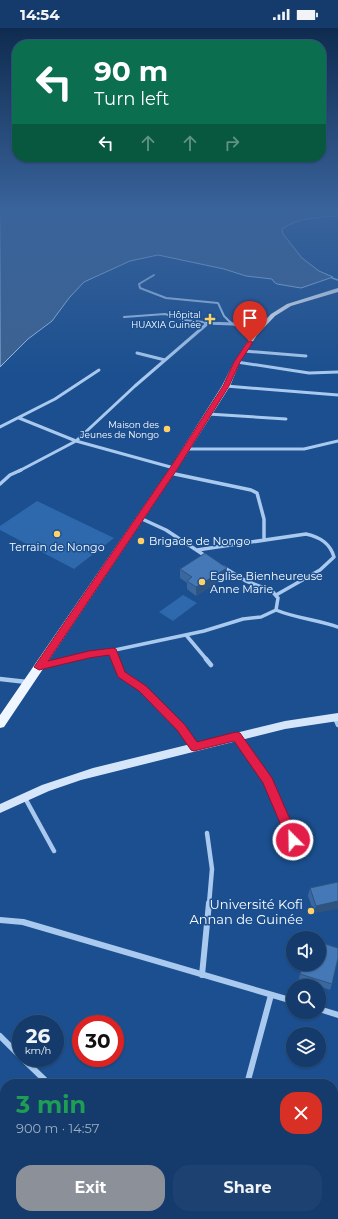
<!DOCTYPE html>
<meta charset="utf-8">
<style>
:root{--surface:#143b6b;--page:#1d4271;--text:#f1f3f6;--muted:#9dadc1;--line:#33557e;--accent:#8c9099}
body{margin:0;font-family:Montserrat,sans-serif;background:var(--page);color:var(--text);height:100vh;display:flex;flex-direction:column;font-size:15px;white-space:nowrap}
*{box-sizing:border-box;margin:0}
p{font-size:13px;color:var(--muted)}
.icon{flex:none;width:22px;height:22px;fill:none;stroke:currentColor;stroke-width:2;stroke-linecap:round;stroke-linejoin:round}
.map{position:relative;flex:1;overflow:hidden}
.panel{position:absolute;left:0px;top:1051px;width:338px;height:140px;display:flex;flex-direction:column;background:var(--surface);border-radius:16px 16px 0 0;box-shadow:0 1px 3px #0004,0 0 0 1px var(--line)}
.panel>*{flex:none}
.banner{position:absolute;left:12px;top:12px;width:314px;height:122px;border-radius:16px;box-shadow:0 1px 3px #0004,0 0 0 1px var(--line);background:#0b6e4f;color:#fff;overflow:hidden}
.tools{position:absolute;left:286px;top:903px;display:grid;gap:8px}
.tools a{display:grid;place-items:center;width:40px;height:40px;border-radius:50%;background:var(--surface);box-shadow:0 1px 3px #0004,0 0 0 1px var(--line);font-size:20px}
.speed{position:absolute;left:12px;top:987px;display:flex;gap:8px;font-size:20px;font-weight:700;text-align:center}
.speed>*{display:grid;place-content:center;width:52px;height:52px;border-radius:50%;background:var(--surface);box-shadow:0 1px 3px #0004,0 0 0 1px var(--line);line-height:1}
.speed small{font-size:10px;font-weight:400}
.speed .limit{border:6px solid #d22;background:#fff;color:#111}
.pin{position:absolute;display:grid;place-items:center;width:34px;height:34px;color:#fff;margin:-41px -17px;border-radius:50% 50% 50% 0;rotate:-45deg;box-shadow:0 0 4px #0007}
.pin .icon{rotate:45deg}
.me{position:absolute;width:44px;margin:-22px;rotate:337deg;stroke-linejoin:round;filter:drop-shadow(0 0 3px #0008)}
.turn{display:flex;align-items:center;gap:14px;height:84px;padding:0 16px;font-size:18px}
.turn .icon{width:52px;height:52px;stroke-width:2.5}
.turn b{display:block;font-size:28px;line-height:34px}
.lanes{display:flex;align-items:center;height:38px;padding:0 16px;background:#0003;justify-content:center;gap:20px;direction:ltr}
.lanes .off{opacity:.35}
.round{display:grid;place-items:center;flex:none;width:42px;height:42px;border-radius:16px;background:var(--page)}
.headline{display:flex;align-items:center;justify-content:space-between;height:68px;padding:0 16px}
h1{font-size:24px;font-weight:700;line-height:30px;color:#1e9e55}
.button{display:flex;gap:8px;margin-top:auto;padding:8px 16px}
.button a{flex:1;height:46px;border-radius:16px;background:var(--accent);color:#fff;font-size:16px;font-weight:700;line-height:46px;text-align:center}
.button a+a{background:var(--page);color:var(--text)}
.status{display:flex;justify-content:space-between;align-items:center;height:28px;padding:0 20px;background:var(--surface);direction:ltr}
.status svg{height:11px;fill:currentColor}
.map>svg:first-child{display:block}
.green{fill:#2e69ad}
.water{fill:#3c6290;stroke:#9cc4f0}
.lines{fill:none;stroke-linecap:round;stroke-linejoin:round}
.stream{stroke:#9cc4f0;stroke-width:1.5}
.street-far4{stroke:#a9c9ee;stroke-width:2}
.street-far3{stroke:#a9c9ee;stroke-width:3}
.street-far2{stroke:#a9c9ee;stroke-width:3.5}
.street-far1{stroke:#a9c9ee;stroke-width:4.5}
.street{stroke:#a9c9ee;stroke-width:6}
.secondary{fill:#d6e6fa;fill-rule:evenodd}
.primary{fill:#f0f6ff;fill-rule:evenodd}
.wall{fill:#3a679d}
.shaded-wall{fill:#305480}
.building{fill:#4478b7;stroke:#305480}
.route{fill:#e11d48;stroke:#92132f}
.poi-dot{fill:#ffd166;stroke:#1b4f8f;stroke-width:1.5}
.labels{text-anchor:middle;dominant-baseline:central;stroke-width:3;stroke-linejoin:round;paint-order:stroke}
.far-poi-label{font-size:9px;fill:#fff;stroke:#1b4f8f;text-anchor:end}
.poi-label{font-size:11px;fill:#fff;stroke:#1b4f8f;text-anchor:start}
.near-poi-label{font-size:13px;fill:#fff;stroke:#1b4f8f;text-anchor:end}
</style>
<div class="status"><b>14:54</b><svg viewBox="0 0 49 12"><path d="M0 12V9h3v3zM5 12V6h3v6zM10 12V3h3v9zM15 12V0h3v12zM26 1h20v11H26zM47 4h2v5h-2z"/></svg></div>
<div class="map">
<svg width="338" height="1191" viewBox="0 0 338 1191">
<rect width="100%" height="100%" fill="#1b4f8f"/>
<path class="green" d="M37,473L114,510L74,541L0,502V498Z
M183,567L197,575L173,593L159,584Z
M338,1067V1099L333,1101V1069Z"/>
<path class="water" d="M0,181H338V188C318,190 299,189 282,201L283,206L302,230L319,243L333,249L301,260L277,256L274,254L272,251L246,248L224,241L158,227L130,233L84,254L69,270L52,293L28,311L0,339Z
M333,1117H338V1146L333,1145Z"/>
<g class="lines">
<path class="stream" d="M332,250L338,252"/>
<path class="street-far4" d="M154,247L139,256L140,260L166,270L218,275L224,288L232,296
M124,289L165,286L185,292L222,296"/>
<path class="street-far3" d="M205,295L233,296L259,302
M231,295L232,296
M244,323L306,328
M137,325L165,332
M237,334L309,345L338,344
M226,358L338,367
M208,386L286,391
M19,390L76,413L174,440
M0,399L55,371L99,342
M185,421H304L338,413
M19,443L76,413L135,358L208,295"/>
<path class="street-far2" d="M170,445L251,462L257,465L264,491V511
M0,456L10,447L21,442
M140,490L166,502L207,529
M197,522L306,506C320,509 330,515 334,529L320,542L276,567
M223,539L246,553L272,563L278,570L276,582
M186,607L207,632
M113,624L116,632
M68,632L204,603L243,591L261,589L276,582C295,590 318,592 338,599"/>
<path class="street-far1" d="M116,631L121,646L142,660L181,699L195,719
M206,631L211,637
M41,638L73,631
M0,651L27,654
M335,690L338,697
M237,708L268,753L293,812
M25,770L54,823
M207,805L212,841L209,876"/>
<path class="street" d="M0,892L23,894L293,973
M202,947L209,875
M319,981L338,987
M0,1008L21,1029
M22,1030L49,1056
M247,1056L271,967
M0,1141L5,1147
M42,1186L47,1191
M181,1186L186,1191
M242,1186V1191"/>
<path class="secondary" d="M338,685V693L285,701L81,752L49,763L0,785V776L42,757L93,740L285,693Z"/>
<path class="primary" d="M338,260V264L291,278L275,288L257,307L240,334L230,358L178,440L4,699L0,700V687L170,440L222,358L234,334L253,305L271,286L287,276Z"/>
</g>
<path class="wall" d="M180,541L226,549L196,568L187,561V555L180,550Z
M338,854L314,885L308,868L310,860Z
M302,936L332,956L330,962L299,951Z"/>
<path class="shaded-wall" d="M227,540L226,549L196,568V559Z
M338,873V881L314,885L316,878Z"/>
<path class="building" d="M205,525L227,540L196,559L187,553L192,549L180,541Z
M338,854V873L316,878L310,860Z
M319,914L338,920V930L332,956L300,946L303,936H319Z"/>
<linearGradient id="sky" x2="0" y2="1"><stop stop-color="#0f2b4f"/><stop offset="0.52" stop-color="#39639b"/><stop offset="1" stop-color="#39639b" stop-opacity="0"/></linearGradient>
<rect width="338" height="348" fill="url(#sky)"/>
<path class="route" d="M248,313L253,314L240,334L229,358L178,440L48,633L89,623L113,620L116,621L125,644L146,658L185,697L197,714L236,704L240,705L272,750L299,812L297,816L293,817L289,816L263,755L234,713L194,723L191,722L177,702L139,663L118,649L109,627L89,630L39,642L34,639L170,440L223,358L234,334Z"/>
<g class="poi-dot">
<path d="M208 285h4v4h4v4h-4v4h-4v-4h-4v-4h4z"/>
<circle cx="167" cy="401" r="4"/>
<circle cx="57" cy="506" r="4"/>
<circle cx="141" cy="513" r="4"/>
<circle cx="202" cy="554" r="4"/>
<circle cx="311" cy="883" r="4"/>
</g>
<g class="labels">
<g class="far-poi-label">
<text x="201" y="286">Hôpital<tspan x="201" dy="10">HUAXIA Guinée</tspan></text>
<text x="159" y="396">Maison des<tspan x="159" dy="10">Jeunes de Nongo</tspan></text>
</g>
<g class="poi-label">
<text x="149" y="513">Brigade de Nongo</text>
<text x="57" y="519" text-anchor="middle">Terrain de Nongo</text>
<text x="210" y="548">Eglise Bienheureuse<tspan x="210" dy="13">Anne Marie</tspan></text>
</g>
<g class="near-poi-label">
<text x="303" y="876">Université Kofi<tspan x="303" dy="15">Annan de Guinée</tspan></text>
</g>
</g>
</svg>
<div class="tools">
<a><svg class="icon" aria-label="sound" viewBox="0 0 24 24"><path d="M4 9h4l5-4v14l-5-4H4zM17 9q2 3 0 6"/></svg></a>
<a><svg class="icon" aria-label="search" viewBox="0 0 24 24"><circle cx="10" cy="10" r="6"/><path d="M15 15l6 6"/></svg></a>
<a><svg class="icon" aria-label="layers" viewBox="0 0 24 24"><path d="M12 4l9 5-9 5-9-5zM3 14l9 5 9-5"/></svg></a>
</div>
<div class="speed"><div>26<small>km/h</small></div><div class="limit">30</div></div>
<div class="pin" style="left:250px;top:314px;background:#d93025"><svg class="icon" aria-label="arrive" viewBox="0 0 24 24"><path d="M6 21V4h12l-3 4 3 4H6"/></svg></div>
<svg class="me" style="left:293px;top:812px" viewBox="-20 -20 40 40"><circle r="17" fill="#e11d48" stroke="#fff" stroke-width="3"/><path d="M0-11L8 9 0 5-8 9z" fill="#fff"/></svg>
<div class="banner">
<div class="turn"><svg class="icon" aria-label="left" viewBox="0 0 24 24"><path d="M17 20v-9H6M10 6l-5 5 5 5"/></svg><div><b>90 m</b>Turn left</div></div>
<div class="lanes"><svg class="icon" aria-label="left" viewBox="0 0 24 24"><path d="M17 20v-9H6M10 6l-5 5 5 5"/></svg><svg class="icon off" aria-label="ahead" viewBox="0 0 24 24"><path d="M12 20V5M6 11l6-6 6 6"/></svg><svg class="icon off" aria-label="ahead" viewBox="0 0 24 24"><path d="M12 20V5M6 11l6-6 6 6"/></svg><svg class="icon off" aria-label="right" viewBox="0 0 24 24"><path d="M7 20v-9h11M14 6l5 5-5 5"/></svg></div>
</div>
<section class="panel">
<div class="headline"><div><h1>3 min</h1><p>900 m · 14:57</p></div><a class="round" style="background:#d93025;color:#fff"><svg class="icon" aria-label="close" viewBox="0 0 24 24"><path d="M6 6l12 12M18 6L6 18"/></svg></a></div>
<div class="button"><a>Exit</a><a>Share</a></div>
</section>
</div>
